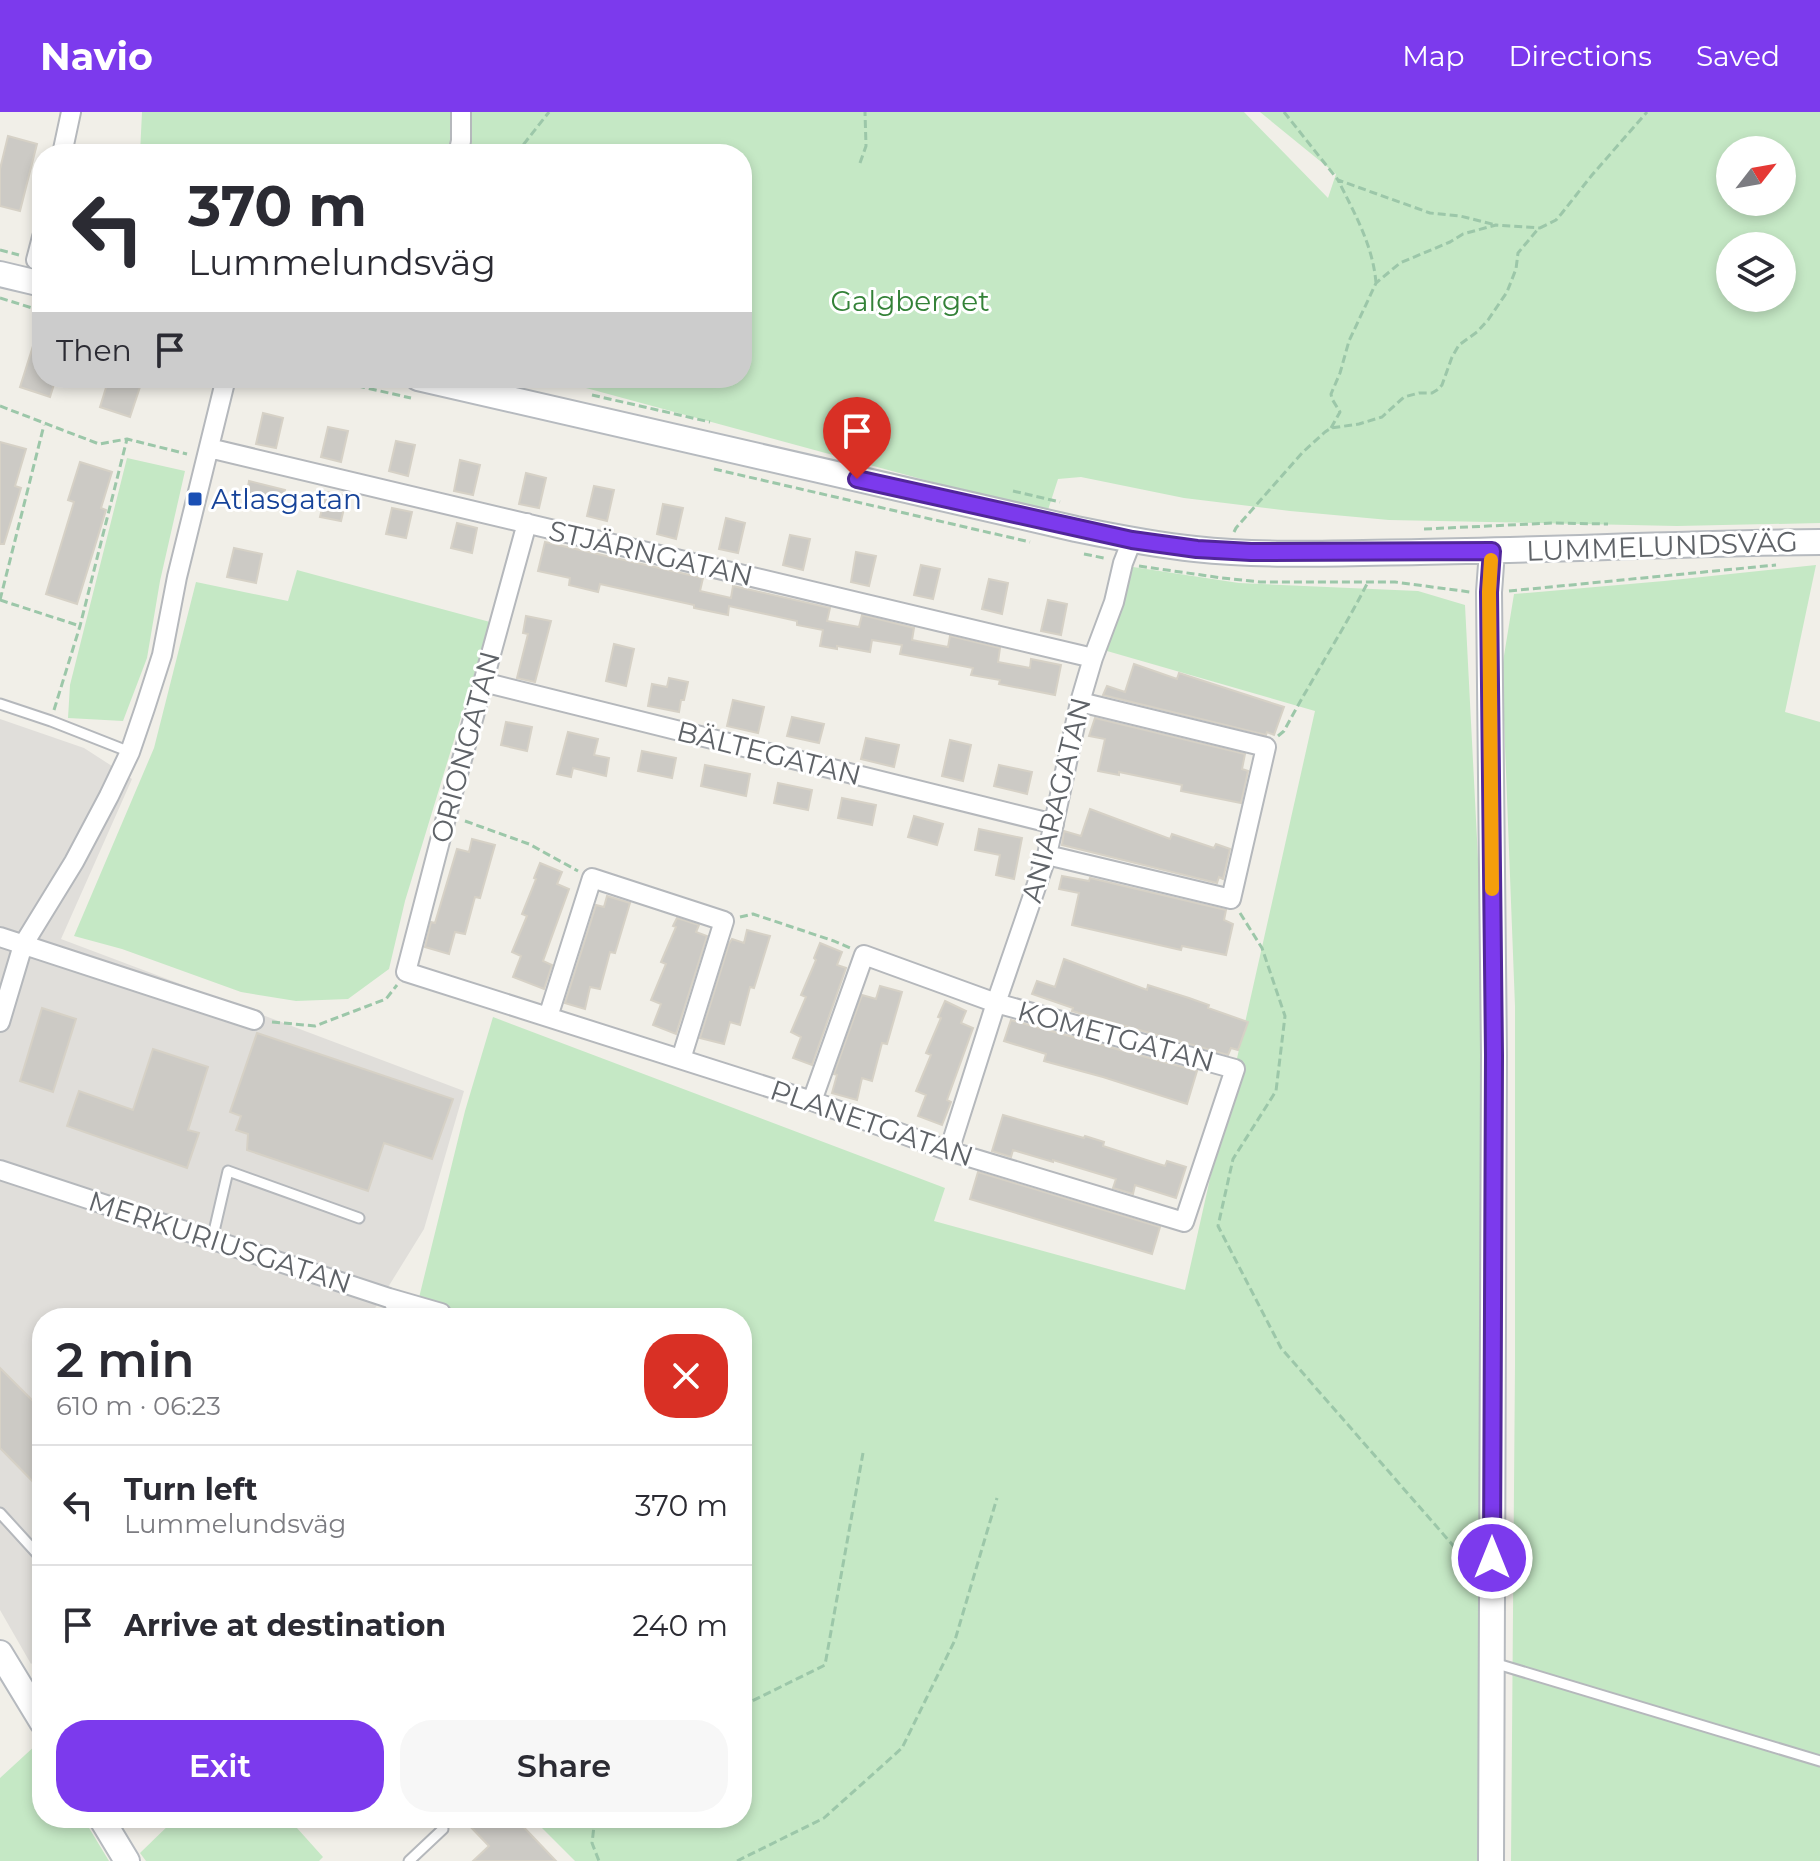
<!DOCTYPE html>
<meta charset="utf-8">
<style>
:root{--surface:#fff;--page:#f7f7f7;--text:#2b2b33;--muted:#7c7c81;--line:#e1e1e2;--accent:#7c3aed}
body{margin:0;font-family:Montserrat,sans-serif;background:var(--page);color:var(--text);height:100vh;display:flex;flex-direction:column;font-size:30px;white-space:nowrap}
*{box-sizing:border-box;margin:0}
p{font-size:26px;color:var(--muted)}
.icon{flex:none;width:44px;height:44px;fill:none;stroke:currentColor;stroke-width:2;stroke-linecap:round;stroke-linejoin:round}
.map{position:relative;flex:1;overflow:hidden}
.drawer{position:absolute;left:32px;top:1196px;width:720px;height:520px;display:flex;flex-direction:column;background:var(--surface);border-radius:32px;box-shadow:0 4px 12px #0003}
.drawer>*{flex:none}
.guide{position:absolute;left:32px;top:32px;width:720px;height:244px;border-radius:32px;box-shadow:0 4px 12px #0003;background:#fff;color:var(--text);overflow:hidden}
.needle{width:52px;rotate:59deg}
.tools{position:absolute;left:1716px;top:24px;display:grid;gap:16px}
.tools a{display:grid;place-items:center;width:80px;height:80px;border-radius:50%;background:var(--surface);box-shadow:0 4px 12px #0003;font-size:40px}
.pin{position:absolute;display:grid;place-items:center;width:68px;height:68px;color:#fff;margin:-82px -34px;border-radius:50% 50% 50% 0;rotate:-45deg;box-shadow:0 0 8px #0007}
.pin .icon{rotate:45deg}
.me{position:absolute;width:88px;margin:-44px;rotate:0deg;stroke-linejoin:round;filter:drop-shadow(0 0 6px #0008)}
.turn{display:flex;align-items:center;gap:28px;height:168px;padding:0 24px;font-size:36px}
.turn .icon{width:104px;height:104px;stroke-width:2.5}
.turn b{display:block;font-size:56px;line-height:68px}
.then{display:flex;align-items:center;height:76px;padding:0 24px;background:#0003;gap:16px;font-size:30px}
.round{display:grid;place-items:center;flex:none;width:84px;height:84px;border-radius:32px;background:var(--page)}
.headline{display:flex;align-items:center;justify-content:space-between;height:136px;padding:0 24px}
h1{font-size:48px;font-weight:600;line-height:60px}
.action{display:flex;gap:16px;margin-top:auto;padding:16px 24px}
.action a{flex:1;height:92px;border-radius:32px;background:var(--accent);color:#fff;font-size:32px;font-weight:600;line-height:92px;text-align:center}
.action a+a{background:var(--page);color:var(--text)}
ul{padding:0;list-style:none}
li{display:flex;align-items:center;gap:24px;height:120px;padding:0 24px;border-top:2px solid var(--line)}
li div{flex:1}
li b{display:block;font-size:30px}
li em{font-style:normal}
header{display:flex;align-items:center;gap:48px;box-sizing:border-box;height:112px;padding:0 40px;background:var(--accent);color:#fff}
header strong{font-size:38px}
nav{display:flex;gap:44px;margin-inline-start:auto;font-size:28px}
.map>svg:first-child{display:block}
.industrial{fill:#e0deda}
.green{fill:#c5e8c5;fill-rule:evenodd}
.building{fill:#cccac5;stroke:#d6d1c6;stroke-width:2}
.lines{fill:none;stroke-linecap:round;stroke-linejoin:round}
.lane-casing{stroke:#b5b8bc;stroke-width:13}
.street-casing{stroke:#b5b8bc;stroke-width:22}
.secondary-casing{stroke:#b6babf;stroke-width:28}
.path{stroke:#9cc7a9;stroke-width:3;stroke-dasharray:8 4;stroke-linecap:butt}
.lane{stroke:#fff;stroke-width:9}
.street{stroke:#fff;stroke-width:18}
.secondary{stroke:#fff;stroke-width:24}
.route-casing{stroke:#51269a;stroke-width:20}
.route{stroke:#7c3aed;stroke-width:14}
.slow{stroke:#f59e0b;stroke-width:14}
.transit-dot{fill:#1a4fb4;stroke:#fff;stroke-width:3}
.labels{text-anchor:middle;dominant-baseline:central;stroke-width:6;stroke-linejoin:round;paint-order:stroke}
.park-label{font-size:28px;fill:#348238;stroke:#fff}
.transit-label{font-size:28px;fill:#164399;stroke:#fff;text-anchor:start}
.street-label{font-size:28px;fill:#5f6368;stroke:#fff}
</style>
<header>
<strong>Navio</strong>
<nav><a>Map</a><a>Directions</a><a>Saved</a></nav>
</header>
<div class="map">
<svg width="1820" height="1749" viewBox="0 0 1820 1749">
<rect width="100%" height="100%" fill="#f1efe8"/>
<path class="industrial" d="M0,607L84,636L132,667L61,827L464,979L424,1117L369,1206L337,1202L334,1206H42V1542L31,1552L0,1498Z"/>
<path class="green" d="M142,0H1244L1328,86L1336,62L1260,0H1820V411L1677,414L1389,408L1290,399L1184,386L1081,365L1058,367L1047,401L549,266H742V42H140ZM1730,38H1782V90H1730ZM1730,134H1782V186H1730Z
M127,346L185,359L160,469L147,546L123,609L68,606L70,573Z
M1816,453L1785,600L1820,610V1749H1511L1515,1253V894L1502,556L1514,482L1664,469Z
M1133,455L1239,471L1418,479L1465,493L1481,805L1478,1749H575L532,1706H742V1206H414L465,999L493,905L945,1076L934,1109L1185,1178L1315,599L1107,539Z
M297,458L490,510L405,789L389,857L348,887L296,889L241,880L122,837L74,824L154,636L196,470L288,489Z
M37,1632L42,1639V1706H83L109,1749H0V1666Z
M176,1706H288L323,1745L319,1749H146L140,1741Z"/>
<path class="building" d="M8,24L37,32L20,99L0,94V57Z
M39,215L42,216V266H56L50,285L20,275Z
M109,266H143L130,305L100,295Z
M263,301L283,306L276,336L256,332Z
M328,315L348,319L341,350L321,345Z
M396,329L415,333L408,364L389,359Z
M0,330L26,337L15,374L21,376L4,432H0Z
M460,348L480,353L473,383L454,379Z
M80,350L112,360L101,396L106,398L77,492L46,482L74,390L68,388Z
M526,361L546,366L539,396L519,392Z
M249,369L285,378L280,398L245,390Z
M594,374L614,378L607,409L587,404Z
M326,380L347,384L341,409L320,405Z
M663,392L683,396L676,427L657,422Z
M392,396L412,400L406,426L386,422Z
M726,406L745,411L738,441L719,437Z
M457,411L477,416L472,441L451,436Z
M790,423L810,427L803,458L783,453Z
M545,430L703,466L700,479L731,486L733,474L830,496L827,509L859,515L862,503L914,516L912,528L948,535L950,524L1000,536L998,550L1030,556L1031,547L1061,553L1055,583L999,572L1000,568L971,563L973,556L900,542L902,533L872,528L870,540L837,534V537L820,534L823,518L797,513V509L729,494L728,503L694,496V493L600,472L598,480L569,473L570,466L538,459Z
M234,436L262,442L256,471L227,465Z
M856,440L876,444L869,474L851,470Z
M921,453L940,457L933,487L914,483Z
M989,467L1008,471L1002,502L982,497Z
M1048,488L1067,492L1061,523L1041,519Z
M526,504L551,509L535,570L517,566L528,522L523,521Z
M614,532L634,537L626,574L606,569Z
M1134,552L1177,567L1179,561L1284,595L1274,623L1267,620L1266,623L1103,583L1107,574L1125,580Z
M669,566L688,570L684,588H681L679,600L648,594L652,572L667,575Z
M733,588L764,595L758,621L727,614Z
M792,605L824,612L819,631L787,624Z
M1095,606L1245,642L1242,657L1248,659L1241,691L1181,679L1182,673L1119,660V663L1098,659L1105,627L1089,624Z
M506,610L532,615L527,639L501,633Z
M568,620L598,627L594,643L609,646L606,664L573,656L571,665L557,662Z
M866,626L899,633L894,655L861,647Z
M950,628L971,633L963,669L942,664Z
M642,639L676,646L672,666L638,659Z
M705,653L750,662L746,684L701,674Z
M999,653L1032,660L1027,682L994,674Z
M778,671L812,678L808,698L774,691Z
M842,686L876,693L872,713L838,706Z
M1090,697L1170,727L1172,722L1214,736L1216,732L1230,737L1223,767L1219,765L1217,771L1062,733L1064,719L1081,724Z
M914,704L943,712L937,733L908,725Z
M979,717L1022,726L1014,767L996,763L1000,743L975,738Z
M472,727L495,733L480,786L475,785L465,822L455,820L449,842L425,835L431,810L435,811L457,737L469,740Z
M540,751L562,760L557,772L569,777L543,849L552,853L544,877L513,865L521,844L512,840L527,804L522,802L536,767L534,766Z
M1062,764L1089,769L1090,766L1226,798L1224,808L1233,812L1226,843L1182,834L1181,838L1072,813L1079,781L1059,777Z
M607,784L630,791L615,841L610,840L600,877L590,875L585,897L565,891L596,793L604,795Z
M677,806L699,813L696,820L707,824L676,922L653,913L661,892L651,888L666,852L661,850L676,815L673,814Z
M747,818L770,824L754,876L750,875L740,913L730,910L724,932L700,926L729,832L732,827L744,831Z
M820,831L842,840L837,853L846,856L812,953L793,946L801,925L791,920L806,885L801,883L816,848L814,846Z
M1064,847L1147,878L1148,873L1189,886L1209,893L1208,896L1248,910L1238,938L1231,936L1228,943L1072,899L1073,896L1032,882L1037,869L1055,875Z
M880,874L902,880L887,932L882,931L872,969L862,966L857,988L832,981L837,963L834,962L862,883L876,887Z
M945,889L966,899L961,911L973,916L947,988L951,990L942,1013L918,1004L926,983L916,979L931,943L926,941L941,906L938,905Z
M42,896L76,907L53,980L20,969Z
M1011,908L1197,959L1187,992L1103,965L1044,949L1046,942L1004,929Z
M257,921L453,987L432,1047L384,1031L368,1079L247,1038L248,1022L236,1018L241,1004L230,1000Z
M153,937L208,955L188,1018L199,1021L187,1056L67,1014L79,979L133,998Z
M1003,1003L1084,1026L1085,1024L1104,1030L1103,1034L1165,1054L1167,1049L1186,1055L1176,1086L1135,1073L1133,1082L1113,1076L1116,1067L1053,1048V1050L1013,1038L1011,1045L992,1039Z
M978,1060L1160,1115L1152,1142L970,1087Z
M0,1256L42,1298V1379L0,1336Z
M462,1706H515L556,1749H473L489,1734Z"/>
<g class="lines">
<defs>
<path id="lane" d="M0,592L51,609L130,640
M212,1128L228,1059L359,1106
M389,1186L393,1206
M0,1401L42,1447
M1494,1551L1820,1649
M409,1749L443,1717"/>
<path id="street" d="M62,42L71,0
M458,42L461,29V0
M36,148L42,125
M209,336L1093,546
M527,411L447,702L406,860L812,989L949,1039L1184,1110L1235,957L996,891L864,843L812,989
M483,570L1054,712
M1047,743L1231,787L1266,635L1080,590
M0,825L254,908
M548,905L592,766L724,809L681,947
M0,910L23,833L74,750L109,684L130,640L145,596L162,543L177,465L226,266
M949,1039L996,891L1047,743L1080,590L1093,546L1114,490L1123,451L1132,428
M0,1058L389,1186L441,1201"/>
<path id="secondary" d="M0,162L42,172
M418,266L1076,417C1115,425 1155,433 1195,437C1269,445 1345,441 1420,440C1553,438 1686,431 1820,430
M0,1541L42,1610
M101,1706L127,1749
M1491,1749L1494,943L1489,480L1492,439"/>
</defs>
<use href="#lane" class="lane-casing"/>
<use href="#street" class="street-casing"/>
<use href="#secondary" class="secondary-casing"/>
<path class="path" d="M1284,0L1338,68
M516,42L549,0
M860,51L866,34L865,0
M0,138L19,143
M1376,171C1373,134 1355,102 1338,68L1430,101L1460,104L1496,113
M0,186L42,199
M322,266L411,286
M592,283L710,310
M0,294L99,332L127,327L187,342
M1331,316L1340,300L1332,287L1331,282L1340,261L1349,229L1376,171L1400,151L1450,130L1463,122L1496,113L1540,116
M714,357L1030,430
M1013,379L1060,390
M1424,417L1553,411L1608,412
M1234,420L1236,416L1303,340L1325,320L1331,316L1359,312L1382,305L1404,285L1419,281H1432L1437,278L1442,273L1452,245L1459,233L1477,220L1488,208L1507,180L1516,157L1518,141L1538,117L1556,108L1562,101L1592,63L1647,0
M1084,442L1104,446
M1139,454L1222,466L1260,470H1395L1470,480
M1509,479L1776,453
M0,488L44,313
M0,488L80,514
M54,598L80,514L127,327
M1278,624L1284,619C1311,568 1342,521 1368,470
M465,709L529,732L578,759
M1240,801L1262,836L1285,904L1276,979L1233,1047L1218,1114L1281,1236L1471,1454
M740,805L753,802L834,829L850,836
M272,910L315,914L386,887L397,873
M742,1594L825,1553L863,1341
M595,1706L592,1731L599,1749
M737,1749L824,1706L902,1636L955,1528L997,1386"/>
<use href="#lane" class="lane"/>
<use href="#street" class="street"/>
<use href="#secondary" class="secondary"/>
</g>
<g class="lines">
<defs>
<path id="route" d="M857,367L1132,428L1197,437L1251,440L1492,439L1489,480L1494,943L1492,1446"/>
</defs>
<use href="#route" class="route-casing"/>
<use href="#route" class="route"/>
<path class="slow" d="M1491,448L1489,480L1492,777"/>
</g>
<rect class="transit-dot" x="187" y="379" width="16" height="16" rx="4"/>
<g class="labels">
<g class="park-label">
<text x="910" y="189">Galgberget</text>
</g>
<g class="transit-label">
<text x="211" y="387">Atlasgatan</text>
</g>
<g class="street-label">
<text transform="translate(1662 434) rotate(-2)">LUMMELUNDSVÄG</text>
<text transform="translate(651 441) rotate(13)">STJÄRNGATAN</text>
<text transform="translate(465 635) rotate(-75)">ORIONGATAN</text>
<text transform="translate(769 641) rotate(14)">BÄLTEGATAN</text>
<text transform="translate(1056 688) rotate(-76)">ANIARAGATAN</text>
<text transform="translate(1116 924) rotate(15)">KOMETGATAN</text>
<text transform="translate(872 1011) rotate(19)">PLANETGATAN</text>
<text transform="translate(220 1130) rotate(18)">MERKURIUSGATAN</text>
</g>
</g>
</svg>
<div class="tools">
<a><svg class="needle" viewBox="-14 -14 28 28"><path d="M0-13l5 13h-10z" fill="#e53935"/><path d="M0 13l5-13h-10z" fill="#7c7c81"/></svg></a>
<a><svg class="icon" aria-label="layers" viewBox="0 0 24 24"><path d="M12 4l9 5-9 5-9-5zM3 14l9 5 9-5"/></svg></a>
</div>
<div class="pin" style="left:857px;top:367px;background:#d93025"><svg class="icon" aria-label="arrive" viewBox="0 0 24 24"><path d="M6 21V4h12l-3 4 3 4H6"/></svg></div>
<svg class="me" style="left:1492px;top:1446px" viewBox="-20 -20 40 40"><circle r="17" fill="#7c3aed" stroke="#fff" stroke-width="3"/><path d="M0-11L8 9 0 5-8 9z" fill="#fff"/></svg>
<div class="guide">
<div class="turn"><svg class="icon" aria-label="left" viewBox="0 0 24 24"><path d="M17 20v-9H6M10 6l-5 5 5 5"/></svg><div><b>370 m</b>Lummelundsväg</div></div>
<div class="then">Then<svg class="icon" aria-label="arrive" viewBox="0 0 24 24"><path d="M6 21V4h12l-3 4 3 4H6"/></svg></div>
</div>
<section class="drawer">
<div class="headline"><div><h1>2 min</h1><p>610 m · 06:23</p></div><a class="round" style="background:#d93025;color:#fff"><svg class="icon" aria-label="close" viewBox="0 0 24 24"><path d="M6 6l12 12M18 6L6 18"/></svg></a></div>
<ul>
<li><svg class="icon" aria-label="left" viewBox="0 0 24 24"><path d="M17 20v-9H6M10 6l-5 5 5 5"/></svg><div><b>Turn left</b><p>Lummelundsväg</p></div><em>370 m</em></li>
<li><svg class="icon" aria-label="arrive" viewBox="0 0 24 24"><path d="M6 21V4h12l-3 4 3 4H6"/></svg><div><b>Arrive at destination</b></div><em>240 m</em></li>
</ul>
<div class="action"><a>Exit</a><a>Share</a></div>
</section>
</div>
